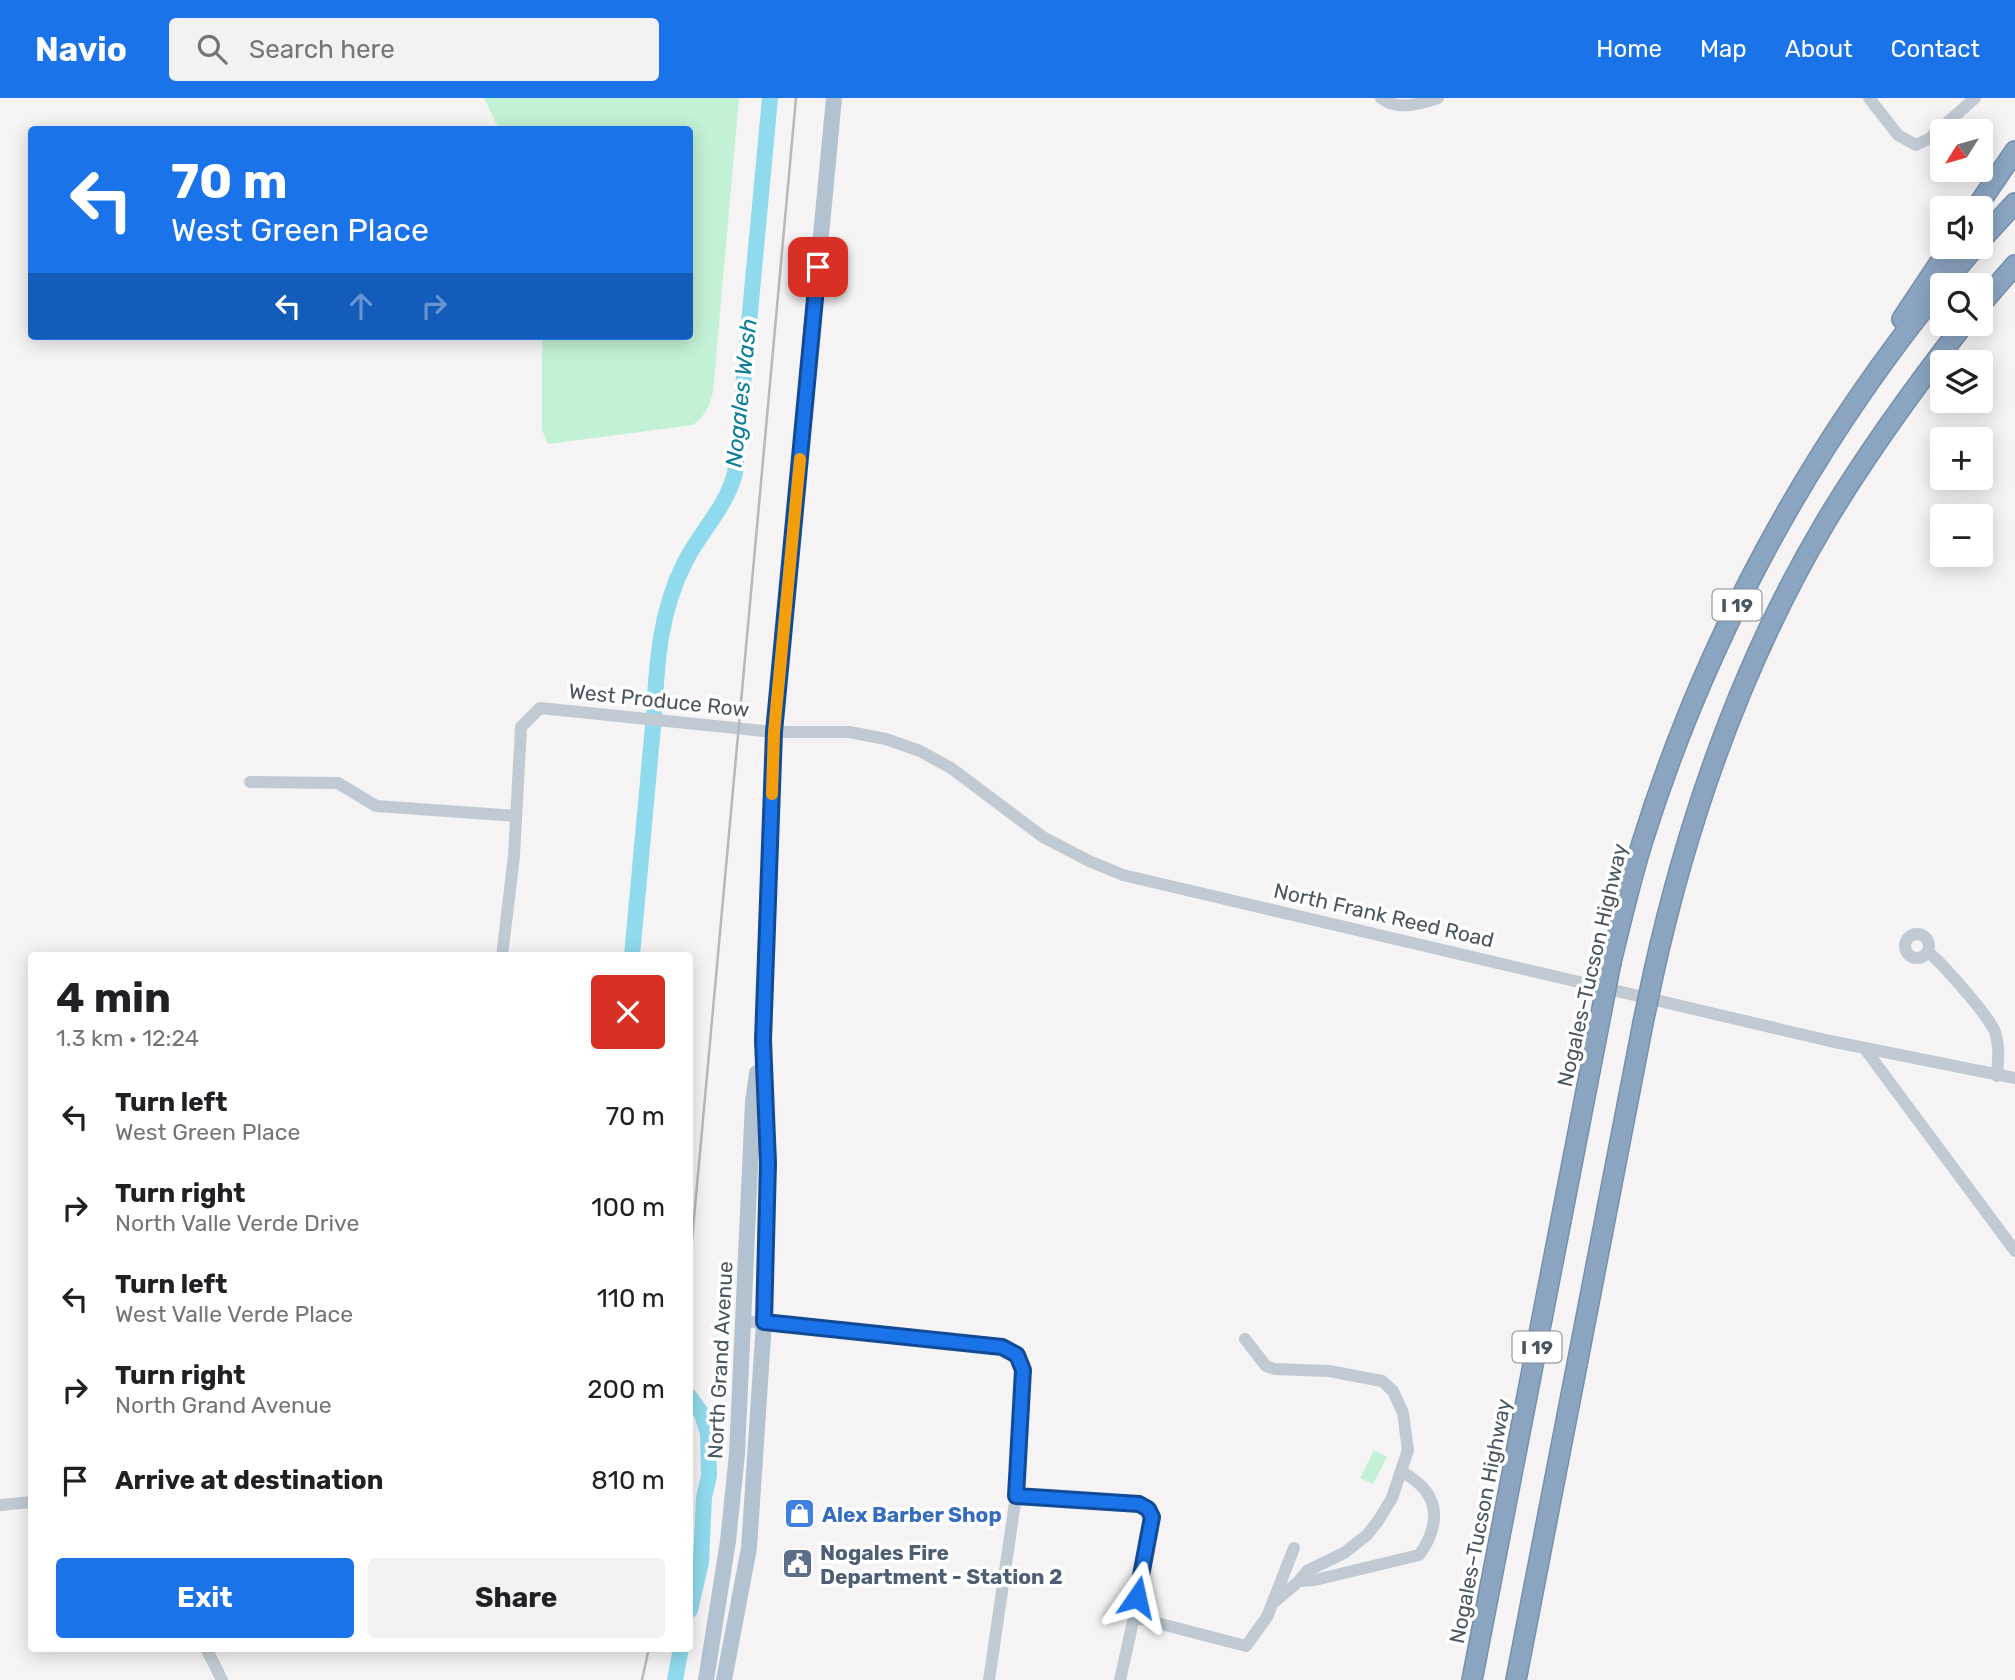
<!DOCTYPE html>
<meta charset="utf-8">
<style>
:root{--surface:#fff;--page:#f2f2f2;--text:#202124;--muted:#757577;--accent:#1a73e8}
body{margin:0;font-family:Rubik,sans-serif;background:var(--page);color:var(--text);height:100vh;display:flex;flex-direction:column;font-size:26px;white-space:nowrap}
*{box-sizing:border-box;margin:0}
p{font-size:23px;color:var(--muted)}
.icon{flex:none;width:38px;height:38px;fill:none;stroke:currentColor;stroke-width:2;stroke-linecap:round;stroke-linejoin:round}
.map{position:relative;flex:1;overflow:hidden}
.details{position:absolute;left:28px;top:854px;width:665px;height:700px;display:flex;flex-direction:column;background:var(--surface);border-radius:7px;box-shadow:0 4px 18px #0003}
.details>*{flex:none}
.top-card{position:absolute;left:28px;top:28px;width:665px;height:214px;border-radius:7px;box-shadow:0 4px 18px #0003;background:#1a73e8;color:#fff;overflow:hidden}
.needle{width:46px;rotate:233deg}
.tools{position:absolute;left:1930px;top:21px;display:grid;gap:14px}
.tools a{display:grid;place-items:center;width:63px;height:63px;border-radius:7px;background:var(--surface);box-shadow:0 4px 18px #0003;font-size:35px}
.pin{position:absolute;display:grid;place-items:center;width:60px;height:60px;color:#fff;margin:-30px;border-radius:14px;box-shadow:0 4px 10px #0006}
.me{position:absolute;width:77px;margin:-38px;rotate:11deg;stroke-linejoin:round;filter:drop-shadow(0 0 5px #0008)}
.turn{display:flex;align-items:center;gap:24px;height:147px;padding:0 28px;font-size:32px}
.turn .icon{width:91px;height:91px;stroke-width:2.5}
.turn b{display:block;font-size:49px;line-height:60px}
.lanes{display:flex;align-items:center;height:66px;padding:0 28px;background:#0003;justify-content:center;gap:35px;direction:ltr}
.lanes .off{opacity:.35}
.round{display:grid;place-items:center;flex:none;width:74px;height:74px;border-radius:7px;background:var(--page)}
.summary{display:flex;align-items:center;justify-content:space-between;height:119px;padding:0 28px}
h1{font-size:42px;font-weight:700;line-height:52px}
.button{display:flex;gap:14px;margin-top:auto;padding:14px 28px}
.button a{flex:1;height:80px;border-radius:7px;background:var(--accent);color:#fff;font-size:28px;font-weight:700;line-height:80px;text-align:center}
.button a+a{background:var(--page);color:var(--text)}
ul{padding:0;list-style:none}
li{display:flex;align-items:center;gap:21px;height:91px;padding:0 28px}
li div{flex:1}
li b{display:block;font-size:26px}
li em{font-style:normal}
header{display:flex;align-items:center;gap:42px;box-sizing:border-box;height:98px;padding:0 35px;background:var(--accent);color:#fff}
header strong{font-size:33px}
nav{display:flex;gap:38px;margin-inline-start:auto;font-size:24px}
.search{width:490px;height:63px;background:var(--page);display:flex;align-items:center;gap:18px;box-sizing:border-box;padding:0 24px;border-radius:7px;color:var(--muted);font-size:26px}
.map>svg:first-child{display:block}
.green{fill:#c3f1d5}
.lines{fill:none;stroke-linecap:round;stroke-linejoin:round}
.river{stroke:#90daee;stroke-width:16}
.highway-casing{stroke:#7690ad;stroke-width:22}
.minor{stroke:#c1cad2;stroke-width:12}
.major{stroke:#b3c2d1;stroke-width:16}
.highway{stroke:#8ba5c1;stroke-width:19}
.rail{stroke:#b5b8bd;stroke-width:2.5}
.highway-bridge-casing{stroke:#7690ad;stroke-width:22;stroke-linecap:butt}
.highway-bridge{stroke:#8ba5c1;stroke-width:19}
.route-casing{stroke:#114b97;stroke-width:18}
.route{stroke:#1a73e8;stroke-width:12}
.slow{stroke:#f59e0b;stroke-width:12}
.labels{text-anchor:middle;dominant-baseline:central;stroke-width:7;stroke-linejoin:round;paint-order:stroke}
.shield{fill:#fff;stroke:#808990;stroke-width:2}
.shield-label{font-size:19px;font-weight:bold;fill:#4a5661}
.street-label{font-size:21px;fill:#4a5661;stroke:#fff}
.shop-label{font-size:21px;font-weight:bold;fill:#366cbe;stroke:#fff;text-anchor:start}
.service-label{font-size:21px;font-weight:bold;fill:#4e5e75;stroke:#fff;text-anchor:start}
.water-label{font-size:23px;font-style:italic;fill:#0c7c9b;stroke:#fff}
</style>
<header>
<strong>Navio</strong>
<div class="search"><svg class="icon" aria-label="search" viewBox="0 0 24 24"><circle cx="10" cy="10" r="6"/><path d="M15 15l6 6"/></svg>Search here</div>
<nav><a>Home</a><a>Map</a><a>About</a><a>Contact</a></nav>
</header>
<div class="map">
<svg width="2015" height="1582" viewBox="0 0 2015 1582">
<rect width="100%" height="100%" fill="#f5f3f3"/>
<path class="green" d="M484,0H739L713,294C709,309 706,317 693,327L548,346L542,332V245L545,238H690V32L499,31Z
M1374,1352L1387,1359L1373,1386L1360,1380Z"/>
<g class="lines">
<path class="river" d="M654,616C657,562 660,513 685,464C700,434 727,408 735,375L770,0
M632,858L653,628
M690,1299L702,1316L708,1336L709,1378L704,1399L701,1464L690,1512
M675,1582L681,1550"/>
<defs>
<path id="highway" d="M1976,110L2015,53
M1981,142L2015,105
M1943,187L1975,149
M1981,206L2015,167
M1902,221L1950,149
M1611,864C1621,824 1630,784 1642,745C1705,543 1808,352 1942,188
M1654,873C1689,717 1743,563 1825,425C1867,355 1914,290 1964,226
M1472,1582L1601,916
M1516,1582L1643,925"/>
</defs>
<use href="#highway" class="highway-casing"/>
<path class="minor" d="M1381,0C1396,13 1422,6 1438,0
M1869,0L1898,37L1916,47L1930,40L1975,0
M250,684L338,685L376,708L516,718
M1905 848a12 12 0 1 1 24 0a12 12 0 1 1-24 0Z
M1928,854C1942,865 1989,918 1995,934C2000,948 1998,963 1997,978
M502,858L514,758L521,629L540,610L774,634H849L886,641L920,653L951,670L1043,739L1089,763L1123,777L1830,943L2015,980
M1865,951L2015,1153
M744,1223L1002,1249L1017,1257L1023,1271L1016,1398L989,1582
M1245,1241L1266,1268L1274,1271L1329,1273L1382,1283L1393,1293L1403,1315L1408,1352L1392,1400L1378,1423L1367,1437L1344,1455L1307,1473L1299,1483
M1016,1398L1139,1406L1148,1411L1152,1419L1134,1519L1120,1582
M0,1407L32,1404
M1272,1506L1299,1483L1315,1482L1419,1457C1433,1439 1442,1411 1424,1391C1419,1384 1410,1379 1403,1374
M1134,1519L1246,1548L1267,1519L1294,1450
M206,1550L222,1582"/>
<path class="major" d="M706,1582L728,1443L737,1356L753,1004L757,975
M724,1582L749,1450L764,1224L768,1065L763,942L774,634L834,0"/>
<use href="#highway" class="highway"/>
<path class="rail" d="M690,1164L796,0
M642,1582L649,1550"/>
<defs>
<path id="highway-bridge" d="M1601,916L1611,864
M1643,925L1654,873"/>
</defs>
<use href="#highway-bridge" class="highway-bridge-casing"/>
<use href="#highway-bridge" class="highway-bridge"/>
</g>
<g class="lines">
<defs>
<path id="route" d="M818,169L774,634L763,942L768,1065L764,1224L1002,1249L1017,1257L1023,1272L1016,1398L1139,1406L1148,1411L1152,1419L1137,1499"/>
</defs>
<use href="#route" class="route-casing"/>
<use href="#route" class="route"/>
<path class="slow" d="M772,696L774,634L800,361"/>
</g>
<defs>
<symbol id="shop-square" viewBox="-11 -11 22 22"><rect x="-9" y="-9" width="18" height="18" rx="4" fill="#3f7fe0" stroke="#fff"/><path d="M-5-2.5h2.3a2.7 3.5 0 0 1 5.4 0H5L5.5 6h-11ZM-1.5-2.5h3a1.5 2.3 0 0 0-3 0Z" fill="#fff"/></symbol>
<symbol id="civic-square" viewBox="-11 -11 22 22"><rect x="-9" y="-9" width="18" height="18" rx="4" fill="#5c6f8a" stroke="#fff"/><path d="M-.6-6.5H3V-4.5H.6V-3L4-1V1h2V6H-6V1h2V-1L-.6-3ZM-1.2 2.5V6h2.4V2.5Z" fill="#fff"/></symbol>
</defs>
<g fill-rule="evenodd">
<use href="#shop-square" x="782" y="1398" width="35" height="35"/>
<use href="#civic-square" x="780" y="1448" width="35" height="35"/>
</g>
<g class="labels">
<g class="shield">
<rect x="1712.5" y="491.5" width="49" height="31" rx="5"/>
<rect x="1512.5" y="1233.5" width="49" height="31" rx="5"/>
</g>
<g class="shield-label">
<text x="1737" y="507">I 19</text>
<text x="1537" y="1249">I 19</text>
</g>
<g class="street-label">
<text transform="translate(659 602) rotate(6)">West Produce Row</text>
<text transform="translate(1384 817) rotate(13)">North Frank Reed Road</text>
<text transform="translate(1592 867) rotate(-77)">Nogales–Tucson Highway</text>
<text transform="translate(720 1262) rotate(-87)">North Grand Avenue</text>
<text transform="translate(1480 1423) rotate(-79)">Nogales–Tucson Highway</text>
</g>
<g class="shop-label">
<text x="822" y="1416">Alex Barber Shop</text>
</g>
<g class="service-label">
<text x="820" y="1454">Nogales Fire<tspan x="820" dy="24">Department - Station 2</tspan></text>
</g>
<g class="water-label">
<text transform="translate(741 295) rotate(-84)">Nogales Wash</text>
</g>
</g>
</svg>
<div class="tools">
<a><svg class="needle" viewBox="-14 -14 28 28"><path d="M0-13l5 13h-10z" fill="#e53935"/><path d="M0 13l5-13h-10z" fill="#757577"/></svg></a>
<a><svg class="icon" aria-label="sound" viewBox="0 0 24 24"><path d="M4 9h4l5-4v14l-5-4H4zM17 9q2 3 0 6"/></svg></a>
<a><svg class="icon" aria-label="search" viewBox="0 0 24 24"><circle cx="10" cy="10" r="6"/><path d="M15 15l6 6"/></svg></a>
<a><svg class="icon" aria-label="layers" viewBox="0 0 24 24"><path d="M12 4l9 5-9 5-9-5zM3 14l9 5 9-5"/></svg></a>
<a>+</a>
<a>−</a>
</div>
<div class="pin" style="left:818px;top:169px;background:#d93025"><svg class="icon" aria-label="arrive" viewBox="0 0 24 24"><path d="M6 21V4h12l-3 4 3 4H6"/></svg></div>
<svg class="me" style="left:1137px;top:1499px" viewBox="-20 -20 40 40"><path d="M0-17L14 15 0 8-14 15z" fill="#1a73e8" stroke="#fff" stroke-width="4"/></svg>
<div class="top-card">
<div class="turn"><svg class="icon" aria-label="left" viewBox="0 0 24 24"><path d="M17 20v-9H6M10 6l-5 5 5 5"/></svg><div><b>70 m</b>West Green Place</div></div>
<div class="lanes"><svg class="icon" aria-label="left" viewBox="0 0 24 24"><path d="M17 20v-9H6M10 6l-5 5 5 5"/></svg><svg class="icon off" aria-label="ahead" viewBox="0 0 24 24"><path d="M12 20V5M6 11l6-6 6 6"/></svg><svg class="icon off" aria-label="right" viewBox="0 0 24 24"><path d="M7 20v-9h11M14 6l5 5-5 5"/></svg></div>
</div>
<section class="details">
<div class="summary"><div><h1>4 min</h1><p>1.3 km · 12:24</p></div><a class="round" style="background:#d93025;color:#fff"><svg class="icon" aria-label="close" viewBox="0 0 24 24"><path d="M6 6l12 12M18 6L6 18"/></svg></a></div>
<ul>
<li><svg class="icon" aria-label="left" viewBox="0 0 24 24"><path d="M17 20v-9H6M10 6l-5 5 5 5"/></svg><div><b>Turn left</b><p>West Green Place</p></div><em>70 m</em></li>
<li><svg class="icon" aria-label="right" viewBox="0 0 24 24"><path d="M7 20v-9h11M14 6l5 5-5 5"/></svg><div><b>Turn right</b><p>North Valle Verde Drive</p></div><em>100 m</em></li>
<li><svg class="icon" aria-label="left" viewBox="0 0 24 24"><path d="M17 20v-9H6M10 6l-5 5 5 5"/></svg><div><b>Turn left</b><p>West Valle Verde Place</p></div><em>110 m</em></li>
<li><svg class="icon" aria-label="right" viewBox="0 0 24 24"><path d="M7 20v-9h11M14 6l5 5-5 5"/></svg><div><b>Turn right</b><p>North Grand Avenue</p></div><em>200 m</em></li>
<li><svg class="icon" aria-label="arrive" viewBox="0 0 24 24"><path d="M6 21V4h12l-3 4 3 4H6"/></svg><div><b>Arrive at destination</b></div><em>810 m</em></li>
</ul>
<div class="button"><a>Exit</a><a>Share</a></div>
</section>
</div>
